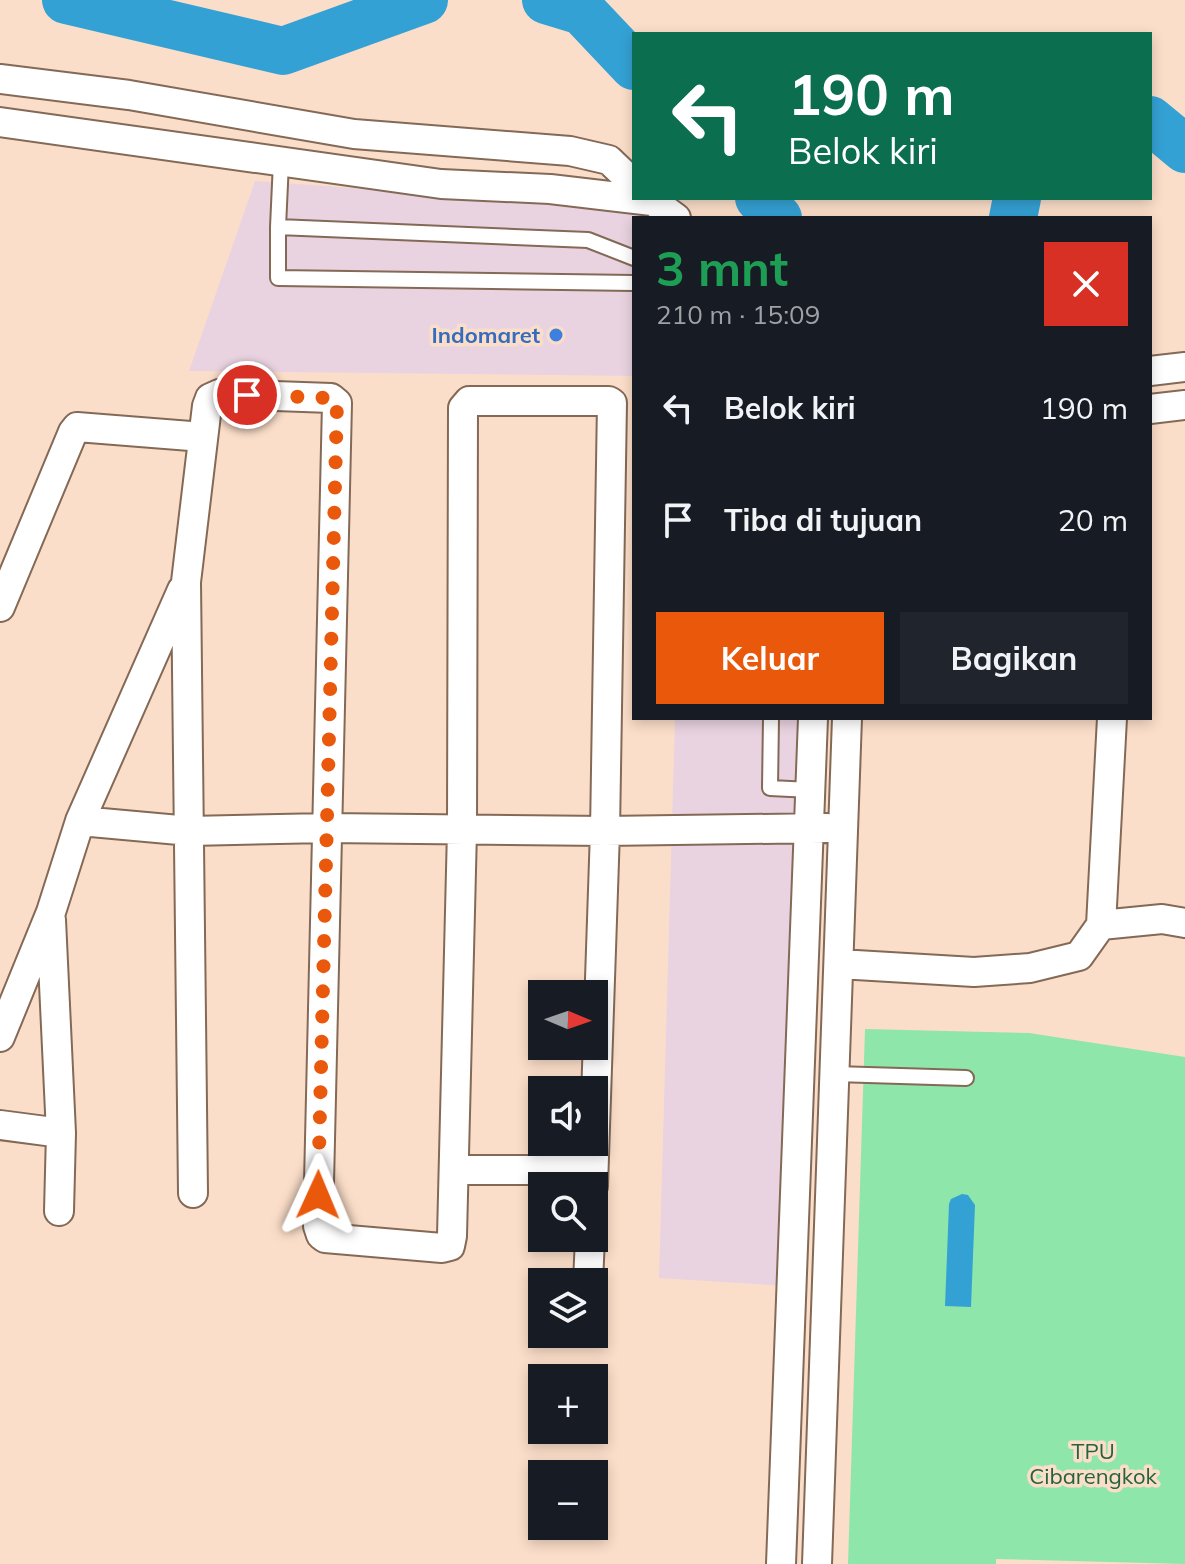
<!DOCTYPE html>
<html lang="id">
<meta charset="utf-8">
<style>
:root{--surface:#171b24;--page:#20242c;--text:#f1f3f6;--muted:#9ea1a6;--accent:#ea580c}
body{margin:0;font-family:Mulish,sans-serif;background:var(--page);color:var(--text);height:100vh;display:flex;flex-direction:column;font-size:30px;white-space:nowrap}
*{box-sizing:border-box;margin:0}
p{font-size:26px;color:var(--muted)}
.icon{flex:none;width:44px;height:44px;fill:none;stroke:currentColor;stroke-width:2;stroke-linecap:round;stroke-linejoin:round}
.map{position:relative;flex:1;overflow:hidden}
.side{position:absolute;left:632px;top:216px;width:520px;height:504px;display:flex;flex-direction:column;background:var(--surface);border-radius:0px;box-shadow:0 4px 12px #0003}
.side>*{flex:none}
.top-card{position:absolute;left:632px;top:32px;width:520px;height:168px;border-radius:0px;box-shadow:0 4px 12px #0003;background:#0b6e4f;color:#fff;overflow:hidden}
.needle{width:52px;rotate:92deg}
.buttons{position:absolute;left:528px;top:980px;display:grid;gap:16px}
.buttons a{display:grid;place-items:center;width:80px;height:80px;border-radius:0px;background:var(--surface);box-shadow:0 4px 12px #0003;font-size:40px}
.pin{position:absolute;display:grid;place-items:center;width:68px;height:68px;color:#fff;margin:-34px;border:4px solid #fff;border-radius:50%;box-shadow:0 2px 8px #0007}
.me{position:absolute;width:88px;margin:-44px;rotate:1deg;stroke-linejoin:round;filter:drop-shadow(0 0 6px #0008)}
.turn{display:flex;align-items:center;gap:28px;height:168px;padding:0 24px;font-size:36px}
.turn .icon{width:104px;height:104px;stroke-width:2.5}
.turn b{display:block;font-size:56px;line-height:68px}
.round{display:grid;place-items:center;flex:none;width:84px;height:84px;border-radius:0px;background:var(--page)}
.headline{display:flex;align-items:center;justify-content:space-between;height:136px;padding:0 24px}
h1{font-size:48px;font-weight:700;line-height:60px;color:#1e9e55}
.action{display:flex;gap:16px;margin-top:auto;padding:16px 24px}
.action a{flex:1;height:92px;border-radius:0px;background:var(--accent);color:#fff;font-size:32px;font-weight:700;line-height:92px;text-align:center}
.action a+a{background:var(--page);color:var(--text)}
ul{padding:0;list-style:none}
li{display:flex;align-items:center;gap:24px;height:112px;padding:0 24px}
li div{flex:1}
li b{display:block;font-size:30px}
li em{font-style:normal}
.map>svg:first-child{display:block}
.commercial{fill:#e9d3e0}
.green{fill:#8fe6aa}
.water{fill:#34a1d4}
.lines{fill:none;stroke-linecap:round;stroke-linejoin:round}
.river{stroke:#34a1d4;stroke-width:48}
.service-casing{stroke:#836956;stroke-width:18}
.minor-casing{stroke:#836956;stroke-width:32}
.service{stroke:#fff;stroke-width:14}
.minor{stroke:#fff;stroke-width:28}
.route{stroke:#ea580c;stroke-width:14;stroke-dasharray:0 25.2}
.shop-dot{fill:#3f7fe0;stroke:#fbdec9;stroke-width:3}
.labels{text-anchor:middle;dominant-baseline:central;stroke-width:7;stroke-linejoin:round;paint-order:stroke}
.shop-label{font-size:22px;font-weight:bold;fill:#366cbe;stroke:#fbdec9;text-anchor:end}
.park-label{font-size:22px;fill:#25633c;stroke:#fbdec9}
</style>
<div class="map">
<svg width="1185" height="1564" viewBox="0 0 1185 1564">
<rect width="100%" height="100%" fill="#fbdec9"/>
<path class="commercial" d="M255,181L578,204L646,214L651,218H634V376L189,371Z
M675,718H814L804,1287L659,1278Z"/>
<path class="green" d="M865,1029L1029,1033L1185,1057V1564L996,1559V1564H848Z"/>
<path class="water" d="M962,1194L968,1195L975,1205L971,1307L945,1306L949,1204L951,1199Z"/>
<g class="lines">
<path class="river" d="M66,0L283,51L424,0
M546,0L582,11L634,66
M1150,120L1185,149
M759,198L778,218
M1013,218L1017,198"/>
<defs>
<path id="service" d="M281,162L278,227L588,240L634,258
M278,227V278L634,283
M771,718L770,788L811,790
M835,1074L966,1078"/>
<path id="minor" d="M0,79L129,95L354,134L570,151L609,160L634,184
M0,122L441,184L550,189L652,201
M649,198L676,218
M1150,371L1185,367
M1150,409L1185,405
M0,607L73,432L77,427L203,437
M1112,718L1101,925L1162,919L1185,923
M80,821L190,831L327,828L605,831L827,828
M51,920L61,1133L59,1211
M839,964L974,972L1030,968L1079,956L1101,925
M0,1037L51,912L80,821L182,590
M0,1125L61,1133
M454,1170H593
M193,1193L186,582L207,406L210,398L219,394L331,398L337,403L318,1226L321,1235L325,1238L442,1248L450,1246L452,1236L462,830L463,408L469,401H609L612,403L605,831L593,1186
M588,1282L590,1238
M781,1564L813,718
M817,1564L847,718"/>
</defs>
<use href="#service" class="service-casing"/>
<use href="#minor" class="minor-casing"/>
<use href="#service" class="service"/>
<use href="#minor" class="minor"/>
</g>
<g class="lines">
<path class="route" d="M247,395L331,398L337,403L318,1195"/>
</g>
<circle class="shop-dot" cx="556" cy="335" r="8"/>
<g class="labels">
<g class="shop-label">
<text x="540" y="335">Indomaret</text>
</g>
<g class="park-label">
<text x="1093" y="1451">TPU<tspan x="1093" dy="25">Cibarengkok</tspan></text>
</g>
</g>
</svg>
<div class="buttons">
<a><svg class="needle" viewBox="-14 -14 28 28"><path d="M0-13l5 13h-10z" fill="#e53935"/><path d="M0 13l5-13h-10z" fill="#9ea1a6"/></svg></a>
<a><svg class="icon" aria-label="sound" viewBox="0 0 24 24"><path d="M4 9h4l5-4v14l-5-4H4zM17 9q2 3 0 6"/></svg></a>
<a><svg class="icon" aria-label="search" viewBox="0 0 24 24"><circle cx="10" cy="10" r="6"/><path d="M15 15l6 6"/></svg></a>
<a><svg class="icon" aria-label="layers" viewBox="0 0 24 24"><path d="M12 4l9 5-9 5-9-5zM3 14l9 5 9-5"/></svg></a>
<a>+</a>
<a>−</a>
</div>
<div class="pin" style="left:247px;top:395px;background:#d93025"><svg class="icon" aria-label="arrive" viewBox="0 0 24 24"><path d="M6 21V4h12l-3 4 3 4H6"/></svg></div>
<svg class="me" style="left:318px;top:1195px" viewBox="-20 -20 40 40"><path d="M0-17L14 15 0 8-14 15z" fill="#ea580c" stroke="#fff" stroke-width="4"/></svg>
<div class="top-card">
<div class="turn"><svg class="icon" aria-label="left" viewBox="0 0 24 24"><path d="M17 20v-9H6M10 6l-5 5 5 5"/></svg><div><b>190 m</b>Belok kiri</div></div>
</div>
<section class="side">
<div class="headline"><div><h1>3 mnt</h1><p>210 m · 15:09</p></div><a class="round" style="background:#d93025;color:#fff"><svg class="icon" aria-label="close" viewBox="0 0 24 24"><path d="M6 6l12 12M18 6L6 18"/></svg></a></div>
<ul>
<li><svg class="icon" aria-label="left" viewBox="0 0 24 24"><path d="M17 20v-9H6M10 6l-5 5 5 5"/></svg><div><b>Belok kiri</b></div><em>190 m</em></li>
<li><svg class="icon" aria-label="arrive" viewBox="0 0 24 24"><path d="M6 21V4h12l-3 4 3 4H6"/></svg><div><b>Tiba di tujuan</b></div><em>20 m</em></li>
</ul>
<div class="action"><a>Keluar</a><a>Bagikan</a></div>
</section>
</div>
